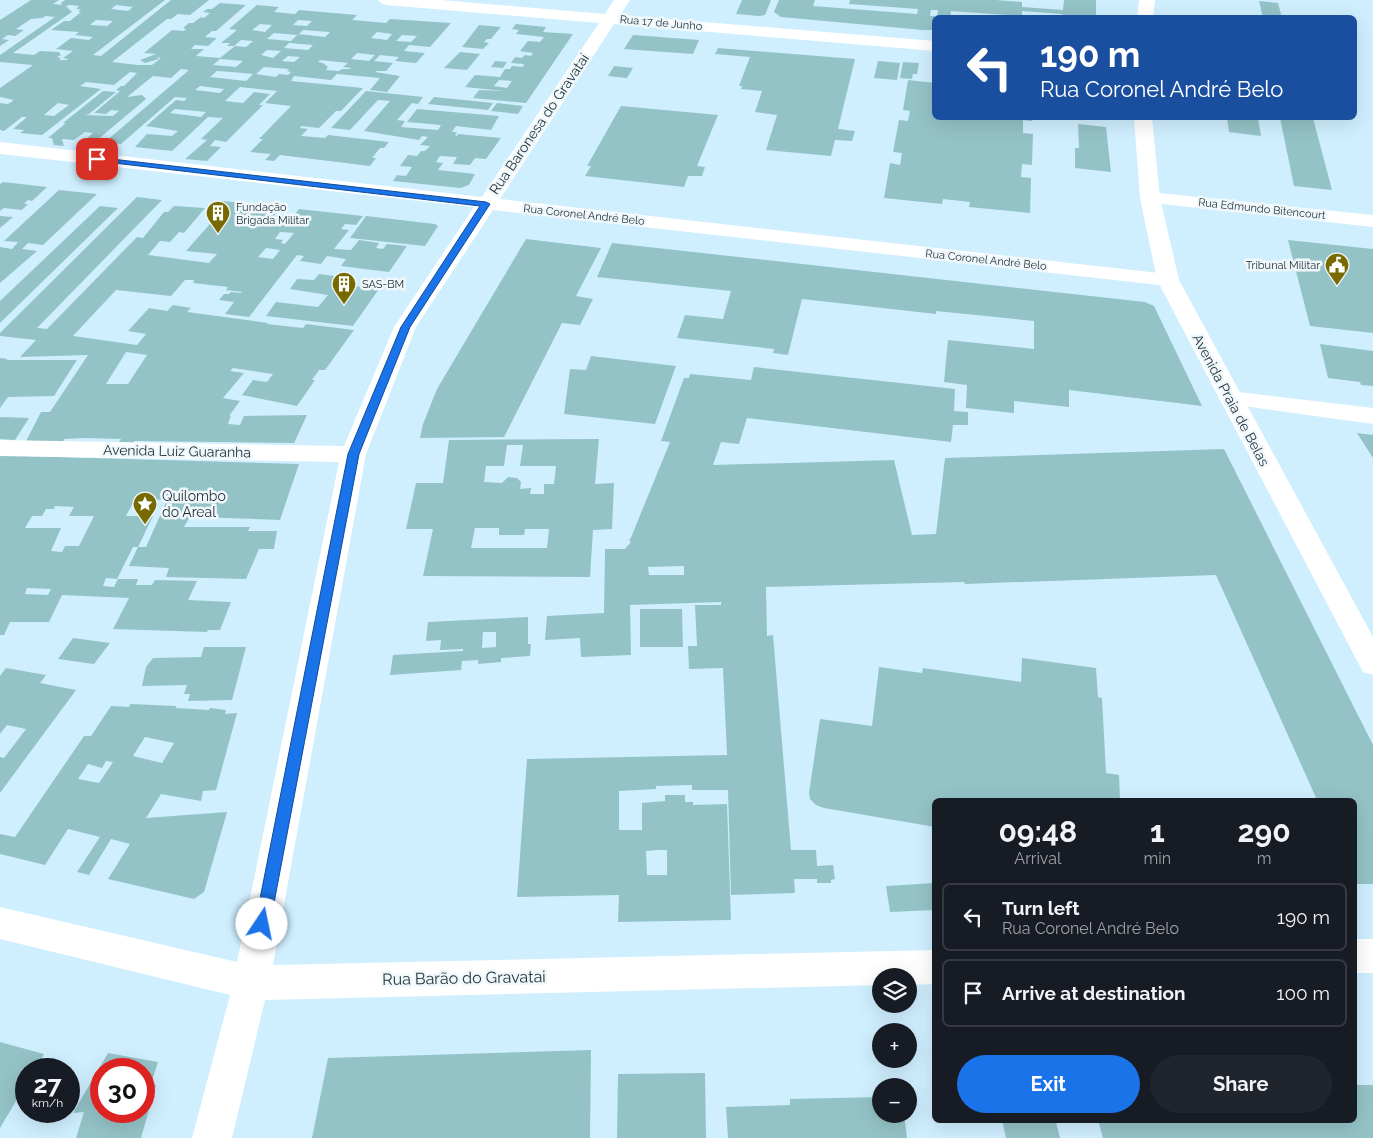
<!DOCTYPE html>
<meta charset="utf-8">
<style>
:root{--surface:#171b24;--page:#20242c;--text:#f1f3f6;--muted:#9ea1a6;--line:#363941;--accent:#1a73e8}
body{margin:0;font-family:Raleway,sans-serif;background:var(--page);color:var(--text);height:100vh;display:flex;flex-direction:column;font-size:19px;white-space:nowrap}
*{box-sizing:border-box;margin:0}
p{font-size:16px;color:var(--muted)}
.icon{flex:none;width:28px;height:28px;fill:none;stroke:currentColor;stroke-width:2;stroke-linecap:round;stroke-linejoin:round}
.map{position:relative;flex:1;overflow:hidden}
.drawer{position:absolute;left:932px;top:798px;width:425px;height:325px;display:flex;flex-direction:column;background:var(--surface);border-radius:8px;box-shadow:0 5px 20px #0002}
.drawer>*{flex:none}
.hud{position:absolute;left:932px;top:15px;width:425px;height:105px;border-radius:8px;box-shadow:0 5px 20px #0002;background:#1a4fa0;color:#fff;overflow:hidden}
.tools{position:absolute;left:872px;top:968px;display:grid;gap:10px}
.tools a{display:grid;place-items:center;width:45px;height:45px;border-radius:50%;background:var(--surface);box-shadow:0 5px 20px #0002;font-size:25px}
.speed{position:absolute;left:15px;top:1058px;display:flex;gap:10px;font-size:25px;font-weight:700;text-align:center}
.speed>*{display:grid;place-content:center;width:65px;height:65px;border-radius:50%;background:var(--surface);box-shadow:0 5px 20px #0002;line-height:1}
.speed small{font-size:12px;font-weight:400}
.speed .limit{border:8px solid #d22;background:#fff;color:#111}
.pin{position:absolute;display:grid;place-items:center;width:42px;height:42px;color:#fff;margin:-21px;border-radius:10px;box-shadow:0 2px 8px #0006}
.me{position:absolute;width:55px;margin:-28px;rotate:11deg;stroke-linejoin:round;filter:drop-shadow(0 0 4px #0008)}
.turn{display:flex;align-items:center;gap:18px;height:105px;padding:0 25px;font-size:22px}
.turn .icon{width:65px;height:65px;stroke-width:2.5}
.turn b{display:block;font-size:35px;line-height:42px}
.eta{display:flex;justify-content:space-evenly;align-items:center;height:85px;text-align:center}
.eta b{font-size:30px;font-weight:700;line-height:35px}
.action{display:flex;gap:10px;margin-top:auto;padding:10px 25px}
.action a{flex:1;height:58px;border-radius:30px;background:var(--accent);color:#fff;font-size:20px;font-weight:700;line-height:58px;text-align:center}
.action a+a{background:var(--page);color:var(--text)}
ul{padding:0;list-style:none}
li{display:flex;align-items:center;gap:15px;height:68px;margin:0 10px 8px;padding:0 15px;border:2px solid var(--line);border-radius:8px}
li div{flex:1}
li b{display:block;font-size:19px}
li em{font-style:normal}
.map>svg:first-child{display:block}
.building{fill:#94c3c7;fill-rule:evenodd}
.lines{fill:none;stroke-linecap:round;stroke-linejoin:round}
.minor{fill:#fff;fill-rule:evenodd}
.major{fill:#fff;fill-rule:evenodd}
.route{fill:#1a73e8;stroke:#114b97}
.labels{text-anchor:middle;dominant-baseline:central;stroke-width:5;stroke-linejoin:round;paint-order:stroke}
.far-street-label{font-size:11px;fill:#1f2f36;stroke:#f0f8fc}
.far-poi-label{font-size:11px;fill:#1f2f36;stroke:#f0f8fc;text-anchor:start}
.street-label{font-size:14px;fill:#1f2f36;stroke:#f0f8fc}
.poi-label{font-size:14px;fill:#1f2f36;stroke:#f0f8fc;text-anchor:start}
.near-street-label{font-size:16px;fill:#1f2f36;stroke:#f0f8fc}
</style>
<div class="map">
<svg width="1373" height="1138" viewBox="0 0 1373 1138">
<rect width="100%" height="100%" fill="#cfefff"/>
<path class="building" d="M31,0H59L53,4L62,5L61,3L65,0H165L93,55L101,56L171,0H209L190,15L178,14L171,19H167L112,62L138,65H152L161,58L156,57L159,59L145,63L140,60L156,54L144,53L172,30L184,31L186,29L183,28L189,23H193L201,17L204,18L210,13L203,12L207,9H212L220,3L246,5L216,31H212L205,37L217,38L208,46L195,45L191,49H204L196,56L220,58L235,46L246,47L253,41L241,40L234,46H227L230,43H221L237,30L229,29L257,5L279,7L274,12L295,14L299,10L357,15L352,20L386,23L390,19L451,23L430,47L409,45L404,51L425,53L416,63L395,61L399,57L380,55L374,61L393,63L386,71H377L375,72L400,76L387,92L370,90L380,78L337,74L331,80L294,76L291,81L363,88L341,111H336L319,128L301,126L300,128L308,129L301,136L325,138L328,135L389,142L384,148H380L372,158H376L370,166L280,155L274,161L265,160L271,154L250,152L263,139H259L291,106L265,103L277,91L240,87L225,101L243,103L254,92L270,94L259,105H263L226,142L215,140L210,146L221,147L207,161L185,159L207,140L201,139L223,118L208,117L172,151L135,147L147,134L172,136L178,131L146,126L176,100L184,101L187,98L175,97L121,144L105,142L189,70L181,69L171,78L153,76L127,97L142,95L146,99L96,141L85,140L93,133L85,132L74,140L62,139L64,146L54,145L52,138H48L66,123H63L103,91L116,92L89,114L85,115L113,116L119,111L111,110L106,114L94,113L120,91L116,90L121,86H124L137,73L130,72L114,85L86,82L80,86L101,89L42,135L20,133L24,130L13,129L27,117H22L4,131L0,130V103L8,104L14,100L0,97V88L33,65L0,62V55L55,17L46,16L42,18L31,19L16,29L24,30L15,36L8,35L2,39L9,40L0,46V20ZM70,5L79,6L76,9H81L78,11L81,12L70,21H64L51,30L79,32L75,35L93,37L89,40L71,38L56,49L73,51L63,58L68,59L67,60H59L61,58L57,57L61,55L59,52L40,51L34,55L13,53L72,12L66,6ZM116,5L133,7L128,11L111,9ZM96,20L113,21L107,26L90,25ZM298,20L312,21L307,26L293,25ZM260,24L272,25L265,32L252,30ZM303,30L330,32L325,37L298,34L291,41L267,39L274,33L298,35ZM377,32L392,34L387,40L371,38ZM402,35L417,36L411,42L396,41ZM289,43L313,45L308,50L284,48ZM267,50L281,51L273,58L261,55ZM357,53L375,55L369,61L351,59ZM288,56L300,57L294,62L282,61ZM220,59L243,61L236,67L213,65ZM320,60L348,63L343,67L351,68L350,69H342L339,71L326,70L328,67L323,63L318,62ZM264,67L289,69L287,71L291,72L288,75L279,74L276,77L256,74ZM217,71L231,72L253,74L246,81L210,77ZM200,86L224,89L220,93L195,90ZM58,103L69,105L54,116L44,115ZM175,109L206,112L201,117L170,113Z
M742,0H771L765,15L759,16L736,14Z
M779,0H815L813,6L917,14L918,9L849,4L850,0H996L1022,2V7L1063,10L1064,0H1096V18H1062V14L1022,11V16L951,11L950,18H937L938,10H931L930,16H935V30H923L781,17L774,12Z
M1259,1L1278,3L1282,18H1263Z
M516,24L546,27L543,32L573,34L526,103L473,98L479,90L504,91L465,87L475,75L500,77L505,69H510L512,66L523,67L524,64L511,63L515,57L522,58L525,55L531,56L533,53L520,51L528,41L540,42L544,37L516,34L519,30L512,29ZM499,80L512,81L507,88L494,86Z
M479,25L501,27L491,39H487L484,42L489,43L483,49L462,47Z
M633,35L699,40L693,54L624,49Z
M718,48L855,59L838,129L855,131L852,141L835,140L831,156L766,150L777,115L755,112L762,91L741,89L742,86H739L750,57L715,54Z
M460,52L480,54L467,70L444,68Z
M495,61L507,62L503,68L491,67Z
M878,61L900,63L897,80L874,78Z
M903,62L919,63L917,74H913L912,79L900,78Z
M614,66L633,68L627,78L608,76Z
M908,80L935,83V118H1032V121L1023,120V133L1033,134L1032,165L1022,164L1021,177L1031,178L1030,213L969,207L970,202L943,199L942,204L884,198L890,163L900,165L902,153L893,152L899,120L908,121L910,111L903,110Z
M366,91L423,97L418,104L412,103L397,120L405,121L401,127L438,130L441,125L407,122L417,109L499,116L491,130L456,126L452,132H457L455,135L457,136L458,134L501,138L486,159L475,158L470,165L453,164L457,157L440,156L436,162L443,163L438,170L475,174L469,185L460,188L393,181L397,175L406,176L412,167L400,166L408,155L417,156L421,151H425L430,146L420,145L428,137L422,136L419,140L364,131L390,101L378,100L350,130L331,128Z
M434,97L493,103L488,110L428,104Z
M497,103L523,106L518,114L491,111Z
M621,106L718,115L697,166L705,167L702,176H688L684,187L585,176L591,166H587Z
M1227,118H1258L1261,136L1229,132Z
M1280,118H1313L1332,190L1294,186Z
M1078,124L1106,127L1111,172L1075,168V148H1079Z
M3,182L47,187L32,201L28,200L24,204H28L22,210L4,208L0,211V184Z
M59,190L97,194L43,245L28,243L22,249L37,251L0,283V247L12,249L18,242L4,241Z
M137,197L162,200L37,328L47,329L137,237L143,238L164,212H168L174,206L205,208L184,233L179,232L170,242L160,241L148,255L209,263L217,254L186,251L216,217L209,216L223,201L261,205L259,207H264L266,205L281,207L272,218L284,219L283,221H289L299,209L363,216L356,225L345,224L341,229L349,230L334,249L351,250L359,240L379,243L376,248L383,249L387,244L407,246L389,272L341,266L346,259L327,256L321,264L300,261L304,256L297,255L249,317L225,314L234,302L219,300L224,294H229L231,292L241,293L242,292L226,290L228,287L193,283L194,280H185L171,296L116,290L73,336L137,345L146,334L128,331L149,308L167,311L173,305L191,308L187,312L268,323L267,324L303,328L306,324L354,330L325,370H319L312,380H315L297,406L242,395L253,380L267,382L273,374L233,368L230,371L244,373L223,398L240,401L229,416L231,415L228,424L240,425L244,416L307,415L294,443L134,441V443L119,442L121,439L85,438L64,439L63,442L26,441L41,412H50L88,355L20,357L36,340L0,336V333ZM280,232L294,233L285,244L281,243L283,240L275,239ZM266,248L280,250L273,259L258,257ZM126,352L147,355L128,384H106Z
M100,206L118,208L0,323V301Z
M0,216L13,217L0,228Z
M366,216L435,224L438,226L425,246L350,238Z
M526,239L601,248L576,296L593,299L580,325L562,323L504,437L420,438L423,424L437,389Z
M1288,240L1373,249V333L1310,326Z
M612,243L1145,302L1154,306L1202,406L1069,390V407L1014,401V413L966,408L967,385L944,382L948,340L1034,349V321L936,311V314L802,299L788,355L773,353L774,349L677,338L685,315L723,319L731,291L597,277Z
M319,274L350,278L345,285L379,289L353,326L266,316L276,302L318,307L328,295L290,289L297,279L314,280Z
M1320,344L1373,351V386L1361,385L1360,382L1328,378Z
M591,356L676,366L655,424L564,414L570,369L586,370Z
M0,358L8,359L6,360H77L54,396L8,397L0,408Z
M754,367L955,389L954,411L968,412V425H953L951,442L747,418L739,444L721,442L713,465L894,460L912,535L936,534L945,458L1224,449L1373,745V884H1355V800H1317L1216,575L965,584L964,582L766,587L767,636L773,635L791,850H816L817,866L833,865L835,879L831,880V883H817V879H794L795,893L731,895L728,790H692V785L656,786V789L619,791V830H642V803L665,801V795H685V802H693V805L727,804L731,920L618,922L619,895L517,897L527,759L727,755L723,668L689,669L688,646H697L695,605H721V602L630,605L631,655L581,657L580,638L545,640L547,616L604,613L605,549H625L631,542L629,541L632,535L670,442L661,441L684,378H689L690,374L751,380ZM684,566V575H649L648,567ZM657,850H667V875H647L646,851Z
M0,417L29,418L15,440L0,439Z
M1357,433L1373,435V458Z
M599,439L595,484L614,483L612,529L593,530L590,577L423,576L433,529H406L416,483H443L449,440ZM507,445H523L520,466H556L554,484H544V494H530L531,488L520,489L521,482L517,478L508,477L502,483L484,482L486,466H504ZM475,528H499V535H524L525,529H549L547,548H471Z
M0,456H24L299,464L280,520L199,517L204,507H196L184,527H250L248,531H277L274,549H259L246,579L166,577L169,568L129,566L138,547H146L167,500L135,499L126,516H153L138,547H133L117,579L106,578L103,586L114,587L118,579H138L136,585H152L155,580L197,581L188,600L231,602L220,630H208L207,632L113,629L129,598L62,595L49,622H10L4,635H0ZM55,506L74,507L69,516H94L79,546H65L62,552L51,551L61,528H25L32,516H42L46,509H54ZM27,588L51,589L48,595L25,594Z
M640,609H682L683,647H640Z
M528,617V644H531L530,656L501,658V662L478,664V660L462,661L461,670L390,675L393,655L463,651V649L440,650L441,640L426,641L428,622ZM483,632H496V647L482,648Z
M73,638L110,643L94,664L58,659Z
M204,647H246L232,700L188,701L190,694H184L187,685L142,686L146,667L153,658L201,657Z
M1022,658L1096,668L1098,697L1102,698L1106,773L1119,775L1120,800H935V827L824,808L816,805L810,799L809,793L820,719L872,726L879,667L922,673L923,668L1021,682Z
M6,668L46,675L40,683L76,690L0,793V757L4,758L26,729L7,725L0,734V676Z
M130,704L176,706V708L209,710L210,708L226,710L225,714L237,713L216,790L203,791L201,801L161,794L146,818L227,812L204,892L194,899L108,879L130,844L111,839L89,875L77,872L100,837L68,829L45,865L0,854V834L15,837L84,736H91L111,706L129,707ZM145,737L174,743L162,763L133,756ZM106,761L113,762L99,783L78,779L88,764L102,768Z
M935,883V910L890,912L886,886Z
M0,1042L44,1054L35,1069H26V1084L0,1128Z
M591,1050L590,1138H312L328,1058Z
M108,1053L158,1062L151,1084L156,1085L141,1138H76L84,1112L73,1113ZM101,1069H144V1111H101Z
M705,1073L706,1138H617L618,1074Z
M1355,1085H1373V1138H1103L1098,1120H1355Z
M881,1097V1114H904L907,1138H728L726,1107L790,1105V1099Z
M1002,1120H1061L1062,1122H1056L1060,1138H1006Z"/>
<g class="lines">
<path class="minor" d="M378,0H441L605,14L614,0H630L620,15L935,41V51L614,24L500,199L1168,274L1176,275L1179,280L1176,285L1168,286L493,210L416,327L366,454L273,965L935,950V984L909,985V976H881V985L265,1000L232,1138H192L230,995L0,939V907L237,962L339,462L0,456V440L344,446L394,327L474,207L0,154V142L482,197L599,23L386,5L381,3Z
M1150,192L1373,215V227L1143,202L1140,198L1143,194Z
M1230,391L1373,408V424L1222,403L1218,398L1222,393Z
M1355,939H1373V973H1355Z"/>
<path class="major" d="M1139,0H1155L1153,18H1137Z
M1134,118H1152L1160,198L1179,280L1373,637V675L1363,672L1157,280L1140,198Z"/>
</g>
<path class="route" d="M94,157L486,202L490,204L410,327L359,454L270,924L267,929L262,931L257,929L255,924L348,454L401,327L480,206L97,161L93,159Z"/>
<defs>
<symbol id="building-pin" viewBox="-11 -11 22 30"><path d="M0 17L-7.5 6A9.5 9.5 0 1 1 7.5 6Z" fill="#786a01" stroke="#f0f8fc"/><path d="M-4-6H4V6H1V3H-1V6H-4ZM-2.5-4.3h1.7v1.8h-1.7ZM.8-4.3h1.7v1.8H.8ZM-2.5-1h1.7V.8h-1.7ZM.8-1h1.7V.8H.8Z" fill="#fff"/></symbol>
<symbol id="civic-pin" viewBox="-11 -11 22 30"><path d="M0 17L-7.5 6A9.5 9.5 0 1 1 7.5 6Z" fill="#786a01" stroke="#f0f8fc"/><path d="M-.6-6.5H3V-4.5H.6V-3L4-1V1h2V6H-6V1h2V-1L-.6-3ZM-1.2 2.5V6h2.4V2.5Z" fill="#fff"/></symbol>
<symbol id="sight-pin" viewBox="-11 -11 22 30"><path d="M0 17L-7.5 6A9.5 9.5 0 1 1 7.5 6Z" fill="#786a01" stroke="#f0f8fc"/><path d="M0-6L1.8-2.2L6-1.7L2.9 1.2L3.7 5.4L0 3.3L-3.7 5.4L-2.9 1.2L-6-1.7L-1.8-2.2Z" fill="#fff"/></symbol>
</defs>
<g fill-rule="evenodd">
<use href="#building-pin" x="204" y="199" width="28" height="38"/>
<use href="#civic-pin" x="1323" y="251" width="28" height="38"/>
<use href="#building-pin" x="330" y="270" width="28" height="38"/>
<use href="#sight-pin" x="131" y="490" width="28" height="38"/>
</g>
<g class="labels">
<g class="far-street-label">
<text transform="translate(661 23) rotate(5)">Rua 17 de Junho</text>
<text transform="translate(1262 209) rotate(6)">Rua Edmundo Bitencourt</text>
<text transform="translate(584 215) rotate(6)">Rua Coronel André Belo</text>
<text transform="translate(986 260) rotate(6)">Rua Coronel André Belo</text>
</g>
<g class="far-poi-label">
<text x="236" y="207">Fundação<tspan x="236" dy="13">Brigada Militar</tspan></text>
<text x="1320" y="265" text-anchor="end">Tribunal Militar</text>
<text x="362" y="284">SAS-BM</text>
</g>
<g class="street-label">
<text transform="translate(539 124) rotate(-56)">Rua Baronesa do Gravataí</text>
<text transform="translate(1231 400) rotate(62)">Avenida Praia de Belas</text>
<text transform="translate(177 451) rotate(1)">Avenida Luiz Guaranha</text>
</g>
<g class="poi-label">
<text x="162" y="496">Quilombo<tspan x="162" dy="16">do Areal</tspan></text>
</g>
<g class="near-street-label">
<text transform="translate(464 978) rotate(-1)">Rua Barão do Gravatai</text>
</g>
</g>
</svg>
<div class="tools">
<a><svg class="icon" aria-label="layers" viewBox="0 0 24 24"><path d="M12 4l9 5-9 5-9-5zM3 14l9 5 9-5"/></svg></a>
<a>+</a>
<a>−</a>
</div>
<div class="speed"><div>27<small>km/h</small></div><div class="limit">30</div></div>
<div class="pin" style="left:97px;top:159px;background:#d93025"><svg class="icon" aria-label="arrive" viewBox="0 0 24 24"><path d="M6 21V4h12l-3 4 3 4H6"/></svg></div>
<svg class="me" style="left:262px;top:924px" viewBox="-20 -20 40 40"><circle r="19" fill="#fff"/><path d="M0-13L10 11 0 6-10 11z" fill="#1a73e8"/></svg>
<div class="hud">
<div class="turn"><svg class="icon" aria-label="left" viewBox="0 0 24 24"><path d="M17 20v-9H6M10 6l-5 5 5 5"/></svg><div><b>190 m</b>Rua Coronel André Belo</div></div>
</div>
<section class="drawer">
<div class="eta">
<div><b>09:48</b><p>Arrival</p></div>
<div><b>1</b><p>min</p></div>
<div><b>290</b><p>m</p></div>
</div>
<ul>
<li><svg class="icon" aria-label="left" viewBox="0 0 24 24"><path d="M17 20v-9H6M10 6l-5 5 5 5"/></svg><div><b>Turn left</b><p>Rua Coronel André Belo</p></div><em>190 m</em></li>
<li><svg class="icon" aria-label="arrive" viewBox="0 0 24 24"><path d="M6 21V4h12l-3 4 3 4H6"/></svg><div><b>Arrive at destination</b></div><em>100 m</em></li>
</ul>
<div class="action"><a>Exit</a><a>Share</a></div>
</section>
</div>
